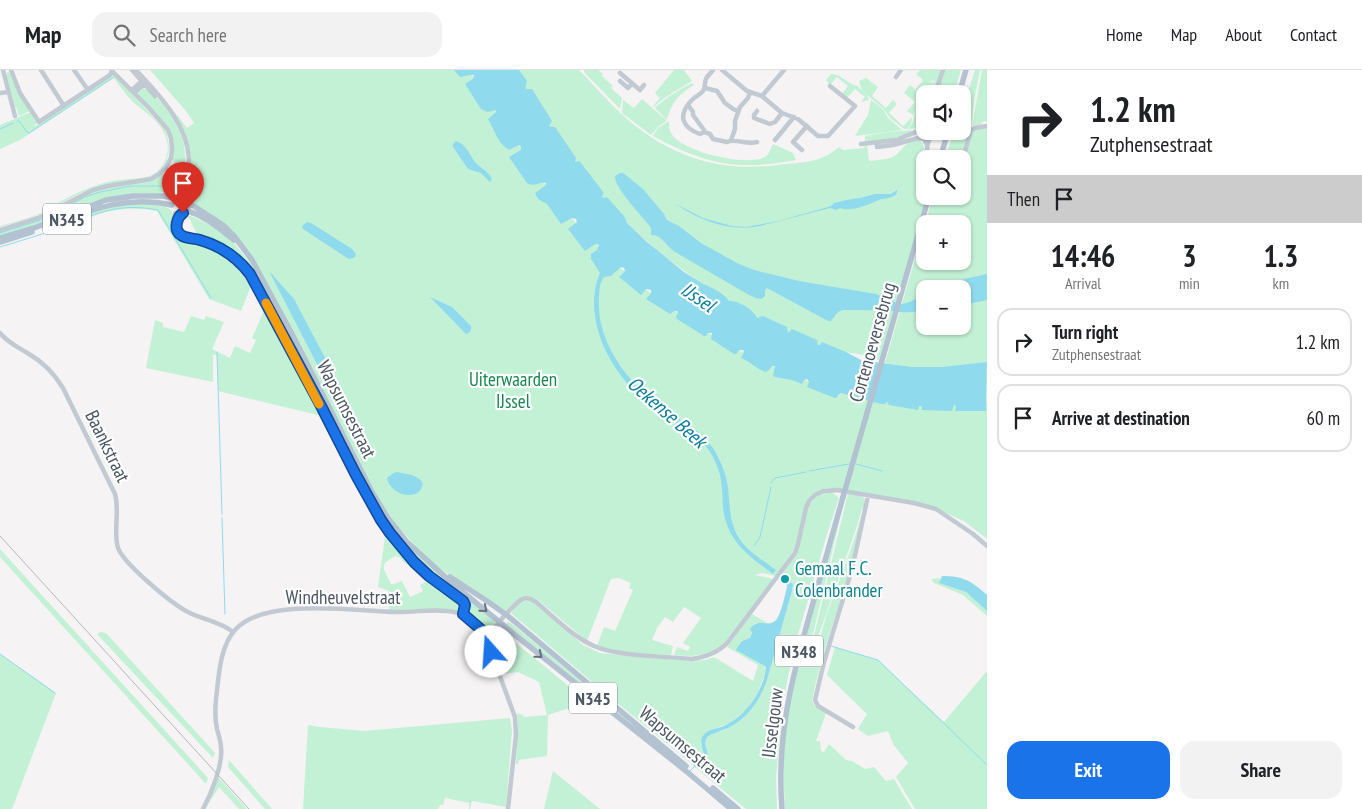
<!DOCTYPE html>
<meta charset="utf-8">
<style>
:root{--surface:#fff;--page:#f2f2f2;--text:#202124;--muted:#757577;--line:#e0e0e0;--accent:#1a73e8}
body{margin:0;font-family:"PT Sans Narrow",sans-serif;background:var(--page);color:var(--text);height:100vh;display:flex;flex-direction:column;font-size:19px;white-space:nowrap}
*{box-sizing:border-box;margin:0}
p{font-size:16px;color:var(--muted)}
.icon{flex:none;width:28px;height:28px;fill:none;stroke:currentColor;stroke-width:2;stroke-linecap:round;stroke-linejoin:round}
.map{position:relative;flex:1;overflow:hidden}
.drawer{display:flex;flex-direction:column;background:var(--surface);width:375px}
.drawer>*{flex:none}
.hud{background:#fff;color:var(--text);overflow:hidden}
.fabs{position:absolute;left:916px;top:15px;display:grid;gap:10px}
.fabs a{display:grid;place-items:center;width:55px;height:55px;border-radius:10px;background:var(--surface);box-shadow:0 1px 4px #0004;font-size:25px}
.pin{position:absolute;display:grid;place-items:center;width:42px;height:42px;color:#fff;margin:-51px -21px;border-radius:50% 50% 50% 0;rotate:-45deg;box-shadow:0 0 5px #0007}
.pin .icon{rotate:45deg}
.me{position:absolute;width:55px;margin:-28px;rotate:341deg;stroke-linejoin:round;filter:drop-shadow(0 0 4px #0008)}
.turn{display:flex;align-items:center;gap:18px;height:105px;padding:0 20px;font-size:22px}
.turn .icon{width:65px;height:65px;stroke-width:2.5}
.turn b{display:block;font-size:35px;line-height:42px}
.then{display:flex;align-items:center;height:48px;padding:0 20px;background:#0003;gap:10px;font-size:19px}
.eta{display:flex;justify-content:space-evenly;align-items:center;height:85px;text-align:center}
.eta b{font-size:30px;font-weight:800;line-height:35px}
.primary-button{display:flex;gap:10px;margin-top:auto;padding:10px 20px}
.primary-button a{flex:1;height:58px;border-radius:15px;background:var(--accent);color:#fff;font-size:20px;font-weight:800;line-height:58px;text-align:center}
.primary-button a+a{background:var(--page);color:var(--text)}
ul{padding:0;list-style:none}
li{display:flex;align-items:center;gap:15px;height:68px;margin:0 10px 8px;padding:0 10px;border:2px solid var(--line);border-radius:15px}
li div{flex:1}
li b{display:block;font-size:19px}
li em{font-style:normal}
header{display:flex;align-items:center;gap:30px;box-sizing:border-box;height:70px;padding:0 25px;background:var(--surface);border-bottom:1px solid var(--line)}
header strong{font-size:24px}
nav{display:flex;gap:28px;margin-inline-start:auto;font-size:18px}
.search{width:350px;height:45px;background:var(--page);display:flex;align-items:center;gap:12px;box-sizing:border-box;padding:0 18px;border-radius:15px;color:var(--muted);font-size:19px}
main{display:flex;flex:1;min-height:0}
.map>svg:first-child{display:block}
.green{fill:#c3f1d5;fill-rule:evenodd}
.water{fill:#90daee}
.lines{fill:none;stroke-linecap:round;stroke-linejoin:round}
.stream{stroke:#90daee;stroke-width:1}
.minor{stroke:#c1cad2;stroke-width:4.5}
.major{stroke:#b3c2d1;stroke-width:5.5}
.rail{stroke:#b5b8bd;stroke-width:1}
.major-bridge{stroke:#b3c2d1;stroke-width:5.5}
.oneway{stroke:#64717d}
.route-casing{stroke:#114b97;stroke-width:12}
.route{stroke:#1a73e8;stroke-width:9}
.slow{stroke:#f59e0b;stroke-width:9}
.culture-dot{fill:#0f9aa8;stroke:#fff;stroke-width:2}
.labels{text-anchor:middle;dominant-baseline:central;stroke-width:4.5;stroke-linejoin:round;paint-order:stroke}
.shield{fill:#fff;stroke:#808990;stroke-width:1}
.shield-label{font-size:18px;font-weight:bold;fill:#4a5661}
.street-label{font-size:19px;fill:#4a5661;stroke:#fff}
.park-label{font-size:19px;fill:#17864f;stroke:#fff}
.culture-label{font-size:19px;fill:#0d838f;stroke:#fff;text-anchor:start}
.water-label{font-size:20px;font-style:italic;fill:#0c7c9b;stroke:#fff}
</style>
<header>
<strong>Map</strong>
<div class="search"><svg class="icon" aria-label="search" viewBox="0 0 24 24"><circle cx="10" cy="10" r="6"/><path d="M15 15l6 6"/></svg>Search here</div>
<nav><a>Home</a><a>Map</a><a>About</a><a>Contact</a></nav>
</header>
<main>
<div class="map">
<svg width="987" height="739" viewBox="0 0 987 739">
<rect width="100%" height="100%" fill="#f5f3f3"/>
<path class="green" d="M150,0H468C496,36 518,76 544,113C595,183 664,242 741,281C772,297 806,310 838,324L840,323L879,333L987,332V469L964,451L937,439L849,421L831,418H825L819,421L809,430L797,471L792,483L776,506L762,503L755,505L770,508L773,510L723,575C708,586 693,587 674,585L677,577L688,581L690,577L683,573L701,548L684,537L673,552L665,547L657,558L652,570L673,576L671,585C647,584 620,584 597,576L604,557L615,561L633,520L629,518L631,513L619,508L611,509L587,571L538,530C523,522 519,530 507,540H503L437,497L426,487L398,457L377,427L252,187L190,131L188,123L190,112L191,90L174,42L178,46L187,58L194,53L186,41Z
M512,0H579C597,18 613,38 633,54C677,89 723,102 778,95C791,93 812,93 823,87C829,85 834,81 839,77L843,80L864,78L865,75L867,74L869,91C876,90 886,90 893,87C899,84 902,77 908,73C921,63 926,78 926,89H925V126H926L896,233L895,232L892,242H893L880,290C873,288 855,282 850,283L818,276L757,249L702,214L660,183L631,157L602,128L549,56L525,18Z
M584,0H598L603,4L602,6L613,16L611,18L622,28L620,39L584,2Z
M674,0H684L692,11C680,19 663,27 654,37L653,36L660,28L655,23Z
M920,0H941L934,24H929L936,8L934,11L926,13L934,12L927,24H925L924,27L919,29L917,22L926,14L917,21L916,19L923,10L916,4Z
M944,0H961L954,24H936Z
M975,0H980L975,26L971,58L962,89H944L955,61H962L963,38Z
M982,0H987V51L982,52L980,56L973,57L974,45Z
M9,2L18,20L15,21H17L30,41L19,46L16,37H14L15,36L6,3Z
M114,4L165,60C171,74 171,91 158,102C146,112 119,111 103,115C79,121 59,136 37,145C25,150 12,153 0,157V156C13,152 28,149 40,143C59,133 77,121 98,115C105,112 113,111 120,110C132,108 147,110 157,102C165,94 170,82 167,71C163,53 146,43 133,32C126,25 120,16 114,8L20,70L0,79V55L31,42L35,49L34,50L35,51H36L38,53L34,55L35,56Z
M831,4C842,4 846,14 858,16C862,23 868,24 869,30L861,32L865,27L855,19L849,26L847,25L848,26L847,28L842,24L848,16L837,7L830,15L826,10Z
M866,8L878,17L872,26L886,38L893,30L897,34L889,43L903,56L912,47L911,54L907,59H904L891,49L883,38L862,21L859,11Z
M692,13L694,15C678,25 672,32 667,50L655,38C662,30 682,18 692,13Z
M910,15L916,20L918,32L920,30L925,28V52L921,58L908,59L913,52L915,41L913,45L907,41L915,32L904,23Z
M143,18C149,20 153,25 158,29C180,51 189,76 184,106C183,113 182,119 177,123L165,101L167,98L169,99H173L176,95L172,89V67L138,26V22Z
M642,29L666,50V51L658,57L651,65L622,43L623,30L634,38Z
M871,30L883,39L888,48L902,60L855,66L868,45Z
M669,51C669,55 669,60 671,63C681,82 747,97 765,87C769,84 771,79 773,74L793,83L796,90C780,93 765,95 749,95C715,96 682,82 653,66L658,58Z
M987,57V292L951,298H911L885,293L933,126H962L963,93L973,60ZM925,154H962V191H925ZM925,219H962V256H925Z
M916,60L896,70L865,73V66L887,62Z
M163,104L173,125H172L170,122L167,123L161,122L160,125L138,124L86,137L0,167V161L21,155L84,125L102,119L126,114L147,112Z
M123,134C136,134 162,131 172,141L175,161L211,175L236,190L253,211L241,241L209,229L157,141C135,137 113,138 91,147L90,142Z
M188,146H191L211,155L233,172L252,195L391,454L494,550L495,554C493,559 491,561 485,560L465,543L466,536L420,497L394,466L368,425L249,200L234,185L199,168Z
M266,236L322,346L218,321L217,286L213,284V312L146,298L155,250L163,253V257L184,262L191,246L204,250L206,246L224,252L212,279L230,288L235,276L250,283L256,270L252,268Z
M831,421L839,428L827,464L797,568L787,611L781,647L779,674L776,708L777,739H746L696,698L708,685L705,673L707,667C714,663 721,661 728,658C748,648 759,630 767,610L792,521C794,510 789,510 782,505L797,481L809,436C814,427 821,423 831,421Z
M848,423C859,425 870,425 862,439C860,444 859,450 857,456L817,570L815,571L813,570Z
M843,435L814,560L810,572V575L813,578L816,577C821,570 823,554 827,544C839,510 853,476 863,441C859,460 855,479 850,498C838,542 820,586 812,631L816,637L826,643L816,671H820L821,681L824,682L829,674L846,690L852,691L865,699L874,697L886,711L894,709L912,739H785L783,694L786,655L793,613Z
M386,460L411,493L408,495C403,493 401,487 396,486C378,495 383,497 391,514H394L402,511L410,527L423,521L420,515L430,509L461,530L463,536L461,542L389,540V521L378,517Z
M0,479L208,708L206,714L0,487Z
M940,508V513L966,522L987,541V546L963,525L934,513L931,509Z
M524,530L533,532L583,575L600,583L637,587L694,591L705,590L714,587L753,611L758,595L727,577L752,544L769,554L756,553L754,554L750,568L742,571L765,596L766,601L758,622L747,639L730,653L709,661L701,671L704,685L693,695L604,622L511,543L517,535Z
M508,552L511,553L688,699L506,554Z
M500,560L588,632L548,645L547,686L519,690L518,694H516L518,653L517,643L523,645L524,647L547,645L539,612L518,602L501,604C496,591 486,569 500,560Z
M101,562L106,563L215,683L213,688L97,564Z
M835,577L878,590L944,652L987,601V739H915L896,707L908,693L893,674L888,661L868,666L858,659L867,644L827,605Z
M0,584L56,623L12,739H0Z
M510,648L512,660L506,737L472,731L470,739H469V733L445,728L443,735H440L438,739H303L308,655L320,657L364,661Z
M229,690L272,739H265L228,697Z
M553,701L600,739H544Z
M218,707L247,739H239L219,717L205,739Z"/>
<path class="water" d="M454,0H519L527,11L525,18L527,19H532L552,51L549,56L552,57H555L576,88L575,92L579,91L581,93L604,123L602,126L603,128L607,127L624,146L627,153L647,172L684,202L703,214C711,217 725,224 729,231C738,230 754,240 757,248L763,246L787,257L788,263L792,259L817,270L818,275H820L822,272L846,282L861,290L911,297H942L987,292L986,341H955L956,336L954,335L952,341L922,340V337L921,336H919L918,340L889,335L887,332L885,334H881L840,323L836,328H835L807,317L809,312L807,309L804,310L802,314L792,310L775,307L773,306L775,296H772L770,299L766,302C756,299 750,291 741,288L744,282L743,280H739L736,284H734L711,269L712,263H708L706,266H704L677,249L676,247L678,243L677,241H674L670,244L646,229L651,223V220L646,219L641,225L619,207L625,201L624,198L621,197L611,206L604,207C598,214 599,230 599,240C602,281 633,318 666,340C682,351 702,361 713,378C720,389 726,404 728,417C730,436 729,455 741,471C750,483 764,491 776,500L773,504C748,485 726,471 723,436C722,415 722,401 710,382C699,363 671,352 653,338C620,312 593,273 594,229C595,220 596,212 600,203L591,189V184L597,180L599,175L595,174L585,181L584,180L568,159L577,152L576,149L572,148L561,154L547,134L538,129L535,123L545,116L546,113C538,111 536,118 527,113L509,87L521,80V77L519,75L509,80C498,74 494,59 488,49L496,42V40L487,42L481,39L465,14L473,9L474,5H470L460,7Z
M456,71C467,75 469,84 475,92C480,98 488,100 492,109L490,112L481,103L468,99L453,77V74Z
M620,103H623L627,106L643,119L664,144L667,150L679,156L701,173L737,193L754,200L799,211L876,224L900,234L907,233L925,225V239C913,244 903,242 890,241C875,240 859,240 843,240L838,242L831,251H828L767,218L765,220V226C760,232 755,227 749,225L675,182C666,176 661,164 651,165V158C643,146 615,120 615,106Z
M897,120C897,123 897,124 894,126C890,128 886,128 882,129C871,133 851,143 840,138L836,140L830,138L760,156C730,162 700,151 676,134L703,148L732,156L746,157L778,151L821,139L831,136L834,133L846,130L860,128L875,124H891Z
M307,152L311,153L352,179L356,184L355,187L350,189L347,188L303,159L302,156Z
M269,201L294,229L333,303L331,307L327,308L322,304Z
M987,204V230L963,235L962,219H944L964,209Z
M430,227L452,237L471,256C472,261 470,263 466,264Z
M396,402C403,403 429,406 421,419C420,421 417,424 415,424C404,428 389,420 387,408L392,404Z
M942,506C963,506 972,511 987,525V541L966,522L939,513Z
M789,509L793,515L792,521L767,610C760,630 748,648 728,658C721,661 713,663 707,667L705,673L708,685L696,698L693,695L704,685C703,679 699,671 703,666C707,659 717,659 724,656C745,646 763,622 766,598L765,596L736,580L742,571L750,568L752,563L750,559C758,547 766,558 775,551C781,546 785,525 787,517L786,513Z"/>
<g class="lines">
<path class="stream" d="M17,51H19L27,62L29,63L114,7
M0,59L13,53
M0,163L41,150L85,127L100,122L131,116H164
M0,177C20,171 40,165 60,158C96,144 117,132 158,140L211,228
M217,282L222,444
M856,394L882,401
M809,401L849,394
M771,413L775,408L806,402
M222,448L225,544
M754,476L760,467L771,417
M831,576L878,590L987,695
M0,584L55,623
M689,702L695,696"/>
<path class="minor" d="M3,0L15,46
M11,0L20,23L39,52L110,5L112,0
M41,0L64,36
M74,0L88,20
M132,0L155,26
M136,0C159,25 187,53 189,89C189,102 187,115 187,128
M713,0C711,3 707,6 706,9C704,13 706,17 703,21C700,25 694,27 691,31C677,46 683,58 700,64L704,62L710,64L713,69L727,72C735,68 747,75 757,72
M722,0L747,21L762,26L784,0
M620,3L640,20L644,15
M896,7L901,0
M620,11L628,18L632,14
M705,18L717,21L725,33L733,39L738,41
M132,20L142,11L144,10
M0,23L9,22
M134,23L144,14L145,11
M935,24L943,0
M762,26L782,43L798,49L818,66H828L855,36L830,16
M688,35L693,42V45L704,60V62
M757,41L754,45V48L770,54L775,52L782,43
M731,70L735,59V51L740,37L748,28L750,23
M775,70L794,47
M877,72V77L893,75L918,68L924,69L927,75
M861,74L896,70
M893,74C903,63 917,66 925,55
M802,80L793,72L807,56
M928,89C925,79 929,70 932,61
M962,92L971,60L975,58L987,56
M179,125L183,116L187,111
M175,143C175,151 172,158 180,165C186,169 196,169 203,171C227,179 243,193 257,215C278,256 301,297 322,339C348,391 373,447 413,491C427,507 447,517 463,531L465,535L463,544
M0,160L38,148L93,120L108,116L151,109L159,104L166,97L171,88L172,79L171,68L168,60L149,38L112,1
M0,263C8,273 18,277 29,284C43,292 55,305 63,318L115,424C120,441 113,462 118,478C124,494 172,534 188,542C203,550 219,551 233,562
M494,560C499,550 505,545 512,538C520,530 524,524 536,532C553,546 573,567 594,576C620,587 663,586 692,589C706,587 719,582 728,572L795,483L798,474L806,438L809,431L815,425L823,421L837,420L914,433L936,439L973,464L987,476
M489,563L491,582L515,647L516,665L508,739
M853,657L818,636L815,630L824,592L852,499L868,426
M203,739C211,724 223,695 221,678C221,672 219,666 217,659C215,650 215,639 216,629C219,607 219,578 235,560C265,526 359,542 401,542C418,542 437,538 454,542C459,543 464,544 468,547C475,552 480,561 489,563"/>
<path class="major" d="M959,24L966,0
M940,89L948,61
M189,133L223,155L234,166L252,190L291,262L372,422L388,448L406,471L453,514L524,572L686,701L731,739
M186,141C203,144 221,160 234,170
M81,144C110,133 141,128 172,135
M0,168L34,158L106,130L133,126H164L172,128L179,125L184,126L188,130L189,136L187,140L180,145
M1,172L32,162
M450,507L487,531L508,546L686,696
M713,718L738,739
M782,739C776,665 793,603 813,533C823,498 833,462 843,427"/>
<path class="rail" d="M0,466L249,739"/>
<path class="major-bridge" d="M843,427L929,126"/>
</g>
<defs><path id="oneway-chevron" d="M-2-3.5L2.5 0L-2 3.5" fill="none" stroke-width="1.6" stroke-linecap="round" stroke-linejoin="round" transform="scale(1.25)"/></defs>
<g class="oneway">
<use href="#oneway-chevron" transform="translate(484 539) rotate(39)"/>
<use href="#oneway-chevron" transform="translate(539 585) rotate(39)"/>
</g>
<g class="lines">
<defs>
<path id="route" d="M183,143C177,147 173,160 181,165C186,169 194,168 200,170C221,176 237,187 250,204L321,336L356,405L381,450L390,463L414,492L429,506L463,531L465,535L463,544L484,562L489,563L491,582"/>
</defs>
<use href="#route" class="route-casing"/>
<use href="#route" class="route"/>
<path class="slow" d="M266,233L319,334"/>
</g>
<circle class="culture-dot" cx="785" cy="509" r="5"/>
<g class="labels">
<g class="shield">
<rect x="43" y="133.5" width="48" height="31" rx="4"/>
<rect x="775" y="565.5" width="48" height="31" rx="4"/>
<rect x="569" y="612.5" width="48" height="31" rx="4"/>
</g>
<g class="shield-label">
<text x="67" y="149">N345</text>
<text x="799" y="581">N348</text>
<text x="593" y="628">N345</text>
</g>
<g class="street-label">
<text transform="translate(872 272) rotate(-74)">Cortenoeversebrug</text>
<text transform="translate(347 339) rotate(63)">Wapsumsestraat</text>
<text transform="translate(108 376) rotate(64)">Baankstraat</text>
<text x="343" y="527">Windheuvelstraat</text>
<text transform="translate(772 653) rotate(-83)">IJsselgouw</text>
<text transform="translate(683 674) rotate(40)">Wapsumsestraat</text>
</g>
<g class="park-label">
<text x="513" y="309">Uiterwaarden<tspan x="513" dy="22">IJssel</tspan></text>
</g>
<g class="culture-label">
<text x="795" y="498">Gemaal F.C.<tspan x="795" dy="22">Colenbrander</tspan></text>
</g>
<g class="water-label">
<text transform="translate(698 227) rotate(34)">IJssel</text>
<text transform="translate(667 342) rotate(41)">Oekense Beek</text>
</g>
</g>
</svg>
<div class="fabs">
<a><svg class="icon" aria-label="sound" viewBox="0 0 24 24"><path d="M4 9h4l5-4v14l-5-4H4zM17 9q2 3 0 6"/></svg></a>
<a><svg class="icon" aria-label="search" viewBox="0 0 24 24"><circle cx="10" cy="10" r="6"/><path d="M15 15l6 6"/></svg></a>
<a>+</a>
<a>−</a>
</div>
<div class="pin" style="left:183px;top:143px;background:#d93025"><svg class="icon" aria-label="arrive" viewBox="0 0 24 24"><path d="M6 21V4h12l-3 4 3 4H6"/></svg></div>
<svg class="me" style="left:491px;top:582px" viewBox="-20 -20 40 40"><circle r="19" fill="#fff"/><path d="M0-13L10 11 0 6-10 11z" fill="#1a73e8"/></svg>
</div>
<section class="drawer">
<div class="hud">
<div class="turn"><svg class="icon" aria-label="right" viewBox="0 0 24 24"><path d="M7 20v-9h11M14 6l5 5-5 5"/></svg><div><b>1.2 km</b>Zutphensestraat</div></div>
<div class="then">Then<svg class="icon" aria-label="arrive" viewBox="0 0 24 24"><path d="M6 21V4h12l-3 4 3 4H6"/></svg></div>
</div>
<div class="eta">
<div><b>14:46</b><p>Arrival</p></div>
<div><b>3</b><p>min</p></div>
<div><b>1.3</b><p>km</p></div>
</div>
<ul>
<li><svg class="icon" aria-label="right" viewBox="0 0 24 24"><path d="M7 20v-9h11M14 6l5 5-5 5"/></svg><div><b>Turn right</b><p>Zutphensestraat</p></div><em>1.2 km</em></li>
<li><svg class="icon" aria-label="arrive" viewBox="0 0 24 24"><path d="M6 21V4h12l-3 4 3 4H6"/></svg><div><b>Arrive at destination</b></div><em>60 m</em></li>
</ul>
<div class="primary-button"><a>Exit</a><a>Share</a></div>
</section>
</main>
